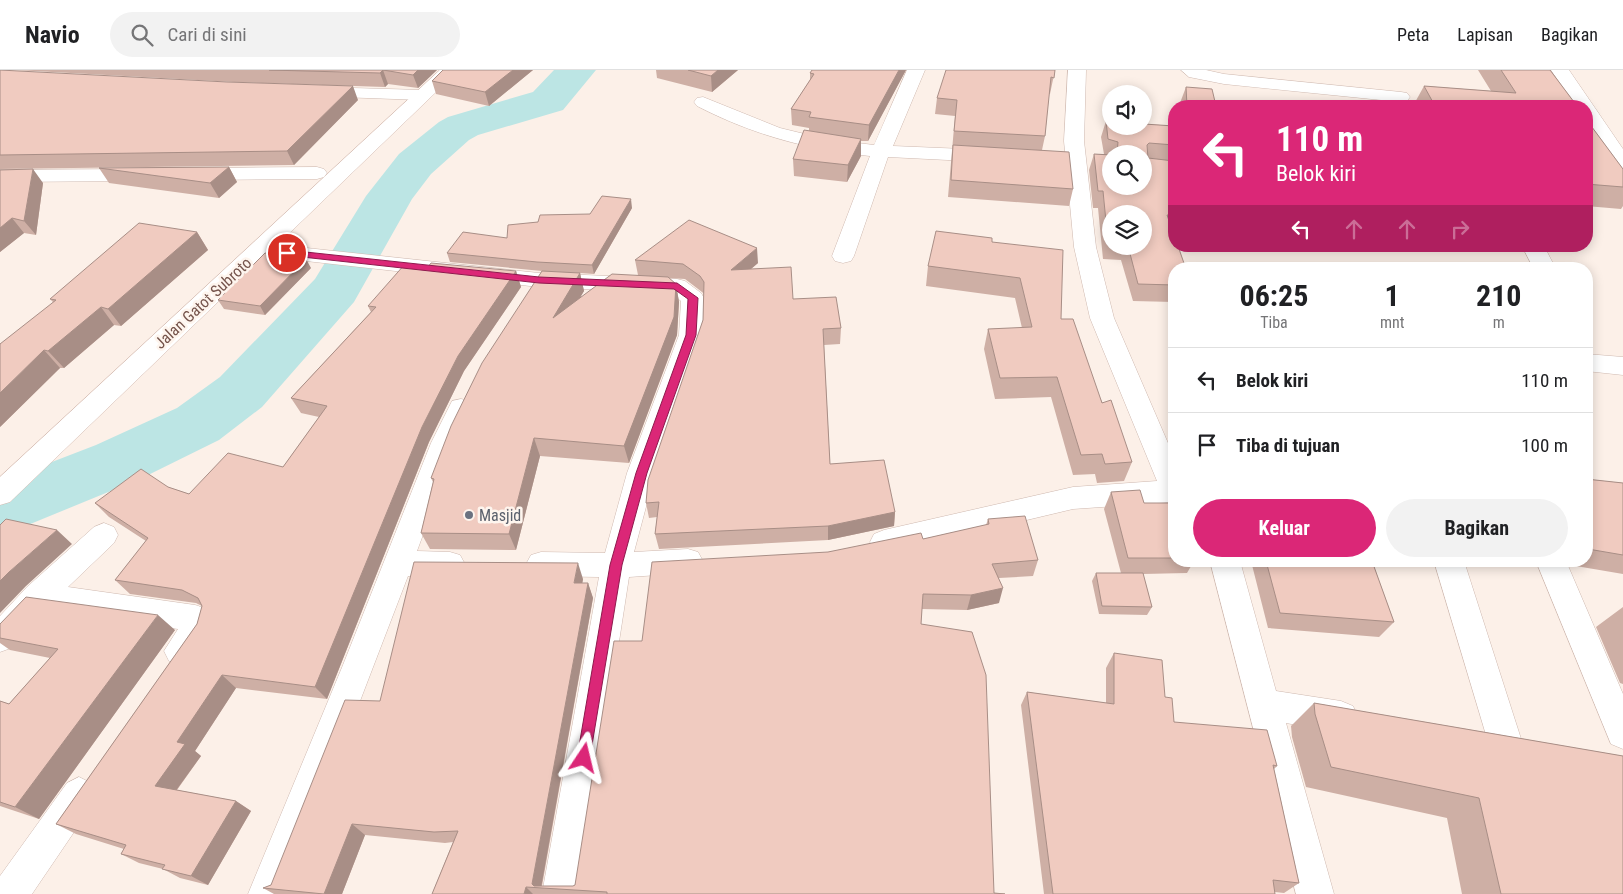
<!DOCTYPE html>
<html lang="id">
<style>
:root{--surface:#fff;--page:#f2f2f2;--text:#202124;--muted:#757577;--line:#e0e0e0;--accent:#db2777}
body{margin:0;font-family:"Roboto Condensed",sans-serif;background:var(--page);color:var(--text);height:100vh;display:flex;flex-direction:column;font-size:19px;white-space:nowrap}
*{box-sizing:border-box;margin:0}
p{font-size:16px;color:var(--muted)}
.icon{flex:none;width:28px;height:28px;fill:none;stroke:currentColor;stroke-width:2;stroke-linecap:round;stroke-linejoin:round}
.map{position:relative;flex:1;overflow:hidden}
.panel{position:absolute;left:1168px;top:192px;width:425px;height:305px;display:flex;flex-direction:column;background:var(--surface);border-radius:20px;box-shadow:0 2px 12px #0003}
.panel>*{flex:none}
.banner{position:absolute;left:1168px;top:30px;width:425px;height:152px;border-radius:20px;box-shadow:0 2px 12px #0003;background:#db2777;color:#fff;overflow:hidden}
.fabs{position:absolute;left:1102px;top:15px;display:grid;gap:10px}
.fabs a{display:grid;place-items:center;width:50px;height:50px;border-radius:50%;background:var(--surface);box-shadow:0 2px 12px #0003;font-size:25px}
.pin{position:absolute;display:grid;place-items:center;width:42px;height:42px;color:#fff;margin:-21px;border:2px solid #fff;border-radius:50%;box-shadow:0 1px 5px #0007}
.me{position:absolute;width:55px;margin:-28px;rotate:10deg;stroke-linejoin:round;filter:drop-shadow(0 0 4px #0008)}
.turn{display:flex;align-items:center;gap:18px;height:105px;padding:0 25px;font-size:22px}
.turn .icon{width:65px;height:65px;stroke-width:2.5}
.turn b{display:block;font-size:35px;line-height:42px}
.lanes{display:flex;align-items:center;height:48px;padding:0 25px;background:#0003;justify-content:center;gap:25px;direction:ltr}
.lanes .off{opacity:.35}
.eta{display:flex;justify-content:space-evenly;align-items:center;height:85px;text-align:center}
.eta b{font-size:30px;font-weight:700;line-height:35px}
.button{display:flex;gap:10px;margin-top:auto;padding:10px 25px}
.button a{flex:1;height:58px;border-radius:30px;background:var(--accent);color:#fff;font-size:20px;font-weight:700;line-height:58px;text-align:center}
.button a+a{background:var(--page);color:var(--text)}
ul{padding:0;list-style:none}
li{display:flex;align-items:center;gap:15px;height:65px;padding:0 25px;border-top:1px solid var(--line)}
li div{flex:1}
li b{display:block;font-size:19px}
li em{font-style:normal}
header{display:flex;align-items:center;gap:30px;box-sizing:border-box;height:70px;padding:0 25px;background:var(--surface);border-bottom:1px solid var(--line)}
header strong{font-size:24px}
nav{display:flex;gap:28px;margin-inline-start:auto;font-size:18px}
.search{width:350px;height:45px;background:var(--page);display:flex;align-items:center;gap:12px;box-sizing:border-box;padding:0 18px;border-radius:28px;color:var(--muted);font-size:19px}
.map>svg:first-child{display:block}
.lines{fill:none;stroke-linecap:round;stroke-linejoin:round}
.river{fill:#bce5e4;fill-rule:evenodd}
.street-casing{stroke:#cfb9b0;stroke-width:1}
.secondary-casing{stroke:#d2b8ae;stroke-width:1}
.street{fill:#fff;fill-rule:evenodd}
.secondary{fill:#fff;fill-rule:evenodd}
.wall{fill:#ceafa5;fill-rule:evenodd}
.shaded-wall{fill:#a88e86}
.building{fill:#f0cbc0;stroke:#a88e86}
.route{fill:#db2777;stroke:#8e194d}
.worship-dot{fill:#6b7280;stroke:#fef5ee;stroke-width:2}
.labels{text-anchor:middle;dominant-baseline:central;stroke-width:5;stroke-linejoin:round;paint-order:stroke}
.street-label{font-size:16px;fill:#75544c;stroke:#fef5ee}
.worship-label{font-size:16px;fill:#5b616d;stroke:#fef5ee;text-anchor:start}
</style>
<header>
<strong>Navio</strong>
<div class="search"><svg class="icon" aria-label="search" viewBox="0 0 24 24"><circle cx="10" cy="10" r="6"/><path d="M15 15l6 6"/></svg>Cari di sini</div>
<nav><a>Peta</a><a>Lapisan</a><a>Bagikan</a></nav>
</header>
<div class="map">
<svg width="1623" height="824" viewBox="0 0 1623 824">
<rect width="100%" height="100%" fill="#fcf0e8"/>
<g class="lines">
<path class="river" d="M554,0H596L563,40L478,65L469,70L431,104L412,129L354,232L262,337L219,370L140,409L23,457L0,465V412L96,375L177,338L220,307L315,209L366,126L399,84L439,52L448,47L533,22Z"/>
<defs>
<path id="street" d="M907,0H925L893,76L988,80L995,82L998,86L995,90L988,92L888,87L854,186L851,191L843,193L835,191L832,186L870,86C808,80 751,64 697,36L694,32L697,28L703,27L780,58L825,69L874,75Z
M1068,0H1086L1084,71L1096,177L1114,248L1174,387V432L1073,439L884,484L874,480L870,472L874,464L884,460L1073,417L1157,411L1090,248L1074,177L1064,71Z
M1181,0H1206L1224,4L1401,22L1407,23L1410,27L1407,31L1401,32L1224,14L1189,7Z
M1551,0H1569L1623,79V99L1616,97L1586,52V36H1576Z
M318,17L422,20L428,21L431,25L428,29L422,30L312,26L309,22L312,18Z
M317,97L324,99L327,103L324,107L317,109L196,110L189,108L186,104L189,100L196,98Z
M140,99L147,101L150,105L147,109L140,111L0,112V100Z
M260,173L539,203L677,209L685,211L701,223L704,228L703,265L655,403L634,482L688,479L698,482L703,491L698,500L688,503L629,507L580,824H542L599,507L541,506L531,503L526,494L531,485L541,482L605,483L627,403L679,265L681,231L671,223L539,217L252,185L249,180L252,175Z
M1522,176H1544L1556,199H1534Z
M1586,284L1623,287V305L1586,301Z
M461,329L470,331L474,338L457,373L417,481L450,482L460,485L465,494L460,503L450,506H408L286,824H248L343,595L431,373L452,331Z
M104,453L114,457L118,465L114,473L68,517L195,535C205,538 216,543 214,556L191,591L180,595L169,591L164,581L178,559L45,540L11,578L0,582V546L27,517L94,457Z
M1210,491H1240L1276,621L1341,631L1353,636L1358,647L1353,658L1341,663L1286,653L1334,824H1296Z
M1434,491H1464L1523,675L1518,687L1506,691L1494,687L1489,675Z
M1536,491H1566L1623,624V679L1611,674Z
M79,707L91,713L97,725L91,737L32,824H0V806L67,713Z"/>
<path id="secondary" d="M440,0H459L10,432L0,435V407Z"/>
</defs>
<use href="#street" class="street-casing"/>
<use href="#secondary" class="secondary-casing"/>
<use href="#street" class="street"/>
<use href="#secondary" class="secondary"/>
</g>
<path class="wall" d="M0,0L358,30L294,95L0,99Z
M16,0H437L418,18L388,14L385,17L234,12Z
M443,0H533L489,36L436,24L432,11Z
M656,0H738L712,22L657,8Z
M906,0L868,71H861V86L847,112L794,106L793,89L809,61V58L792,55L791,39L810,10V3Z
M1055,0L1050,24H1049L1045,66L1042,80L1073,119L1069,136L948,127L955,46L935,44L937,28Z
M1478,0H1550L1577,36H1413L1424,16L1491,21Z
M1186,17L1216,36H1180V33Z
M1586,49L1623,99V136L1621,139L1586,136Z
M1106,51L1174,56V163L1173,162L1174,232L1133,231L1121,190L1103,189L1098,138H1093L1089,100L1094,84H1104L1101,67ZM1111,84H1144L1111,116ZM1111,144L1144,176H1111Z
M229,97L237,112L219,128L109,113L99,98Z
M0,100L43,113L36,165L24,163L0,182Z
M632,138L594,204L580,203L584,221L580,227L638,205L635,190L758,193L751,199L793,229L841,258L840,274L824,275L830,394L895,442L894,456L828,470L659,479L655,464L657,447L649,448L646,433L703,250L704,224L702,222L685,209L669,208L676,214L679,232L677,265L629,393L540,386L516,480L430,479L421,463L433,412L431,408L542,201L450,192L447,183L507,168L538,152Z
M197,162L208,180L121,256L114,255L64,298H60L0,357L53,232L50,229Z
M992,172L1061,249L1132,392L1124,411L1097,413L1095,404L1073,405L1051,327L995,329L984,279L988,259L1022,258L1015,228L926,216L928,196Z
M311,198L265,245L224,239L218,230Z
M427,198L516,201L521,217L464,301L429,372L327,629L236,618L195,681L201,686L177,720L236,731L251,741L208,815L180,808L163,799L139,793L121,784L124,779L76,764L56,754L197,554L202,536L196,533L130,524L115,510L146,471L109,447L95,433L168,417L189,424L283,397L319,347L301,343L291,328L371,242L368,236Z
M1586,409L1623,413V504L1570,495L1567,491H1586Z
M1111,422L1144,433H1174V491H1194L1187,503L1143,504L1152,537L1147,545L1099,544L1092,511L1096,503H1121L1104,439Z
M988,449L1038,490L1033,506L999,508V533L967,540L922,539L921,554L994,823L1005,824H432L453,772L445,773L365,765L342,824H274L263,818L271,815L380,631L583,509L582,513H588L593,528L542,816H573L575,815L642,571L828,482L923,469L986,455Z
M1254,491H1372L1394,552L1379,567L1268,558L1252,495Z
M1623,537V614L1620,613L1596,557Z
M0,554L175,560L39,749L0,736V631L9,634L50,588L10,580L0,573Z
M1114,583L1165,627L1174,652L1277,696L1274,699L1299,813L1284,823L1275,822V824H1044L1021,635L1027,622L1106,633V598Z
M1314,633L1623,686V824H1462L1447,748L1306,717L1292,667L1291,656Z"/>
<path class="shaded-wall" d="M383,0L388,14L385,17L380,3Z
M418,0H437L418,18L413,5Z
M513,0H533L489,36L485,22Z
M718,0H738L712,22L711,6Z
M899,0H906L868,71L869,55Z
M353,16L358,30L294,95L287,81Z
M861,69V86L847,112L848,95Z
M229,97L237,112L219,128L210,113Z
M33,99L43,113L36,165L24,151Z
M631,129L632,138L594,204L592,195Z
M12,148L24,163L0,182V158Z
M197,162L208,180L121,256L108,239Z
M757,178L758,193L732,215L731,200Z
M306,189L311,198L265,245L260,236Z
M516,201L521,217L464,301L429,372L327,629L315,617L422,357L458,286Z
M580,203L584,221L558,266L553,248Z
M676,214L679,232L677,265L629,393L624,376Z
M101,237L114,255L64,298L48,281Z
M44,280L60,298L0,357V323Z
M534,368L540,386L516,480L509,464Z
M895,442L894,456L828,470V456Z
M57,460L72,474L26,516L0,543V511L9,502Z
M578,493L583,509L580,528L574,513Z
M588,513L593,528L541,818L534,817L532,814Z
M1003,518L999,533L967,540L971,525Z
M158,545L175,560L39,749L15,737Z
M222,605L236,618L195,681L201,686L172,726L155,716L177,672Z
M236,731L251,741L208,815L191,806Z
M352,754L365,765L342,824H324Z
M526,817L533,824H524Z"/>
<path class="building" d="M0,0L227,12L353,16L287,81L0,85Z
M269,0H418L413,5L383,0L380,3Z
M443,0H513L485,22L432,11Z
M688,0H718L711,6Z
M812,0H899L869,55L809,47L811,42L791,39L814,4L810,3Z
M946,0H1055L1054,8L1051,7L1045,66L954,61L957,30L937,28Z
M1501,0H1550L1577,36H1435L1424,16L1516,23Z
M1186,17L1212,19L1216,36H1187Z
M1586,49L1623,99V117L1586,114Z
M1106,51L1111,52V56H1144V54L1174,56V75L1149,73L1147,75L1148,88L1174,91V145H1167L1174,165V176H1178L1186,199H1174V215L1138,214L1128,176H1144V144H1111V172H1108L1103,121H1098L1094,84L1111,85V116H1144V84H1117L1118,72L1108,69Z
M804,60L861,69L848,95L793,89Z
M953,75L1069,82L1073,119L951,110Z
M229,97L210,113L99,98Z
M33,99L24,151L12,148L0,158V100Z
M602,126L631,129L592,195L537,192L447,183L463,162L507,168L508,155L538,152L540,145L590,144Z
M689,150L757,178L731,200L791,197L793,229L836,227L841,258L823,259L830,394L884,390L895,442L828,456L655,464L659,432L646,433L648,410L703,250L704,212L700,206L683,194L635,190Z
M139,153L197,162L108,239L101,237L48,281L44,280L0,323V274L56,230L50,229Z
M936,161L992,168V172L1063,180L1061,249H1073L1102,333L1111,330L1132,392L1105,394L1102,384L1081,385L1057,307L1000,308L988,259L1032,257L1020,208L928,196Z
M265,183L306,189L260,236L218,230Z
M431,193L516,201L458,286L422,357L315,617L222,605L177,672L185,674L155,716L236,731L191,806L162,799L165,795L121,784L126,775L56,754L197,554L202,536L198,528L182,520L115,510L148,468L95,433L141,399L168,417L189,424L228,383L283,397L327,336L291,328L376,237L368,236L405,194L427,198Z
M542,201L580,203L553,248L612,204L668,207L676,214L674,247L624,376L534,368L509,464L421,463L434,409L431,408L451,356L482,293Z
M1586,409L1623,413V485L1588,479L1586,476Z
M1140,420L1144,433H1174V488H1128L1111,422Z
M1025,446L1038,490L992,494L1003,518L971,525L923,524L921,554L972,562L986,605L994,823L1005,824H607V822L526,817L524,824H432L458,761L434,762L352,754L324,824L263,818L271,815L345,630L380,631L414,492L578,493L574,513H588L532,814L534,816H573L575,815L614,571H642L652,492L828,482L921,463L923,469L989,454L988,449Z
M6,449L57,460L9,502L0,511V455Z
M1266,491H1372L1394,552L1280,543Z
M1096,503H1143L1152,537L1102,536Z
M26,527L158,545L15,737L0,732V631L9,634L58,579L0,568V554Z
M1114,583L1162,590L1165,627L1172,628L1174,652L1267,660L1277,696L1273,695L1299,813L1273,810L1275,824H1053L1027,622L1114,634Z
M1314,633L1623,686V824H1501L1479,728L1331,697L1315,644Z"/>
<path class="route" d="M287,180L539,207L677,213L698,228L696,265L647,403L622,495L589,693L584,695L579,693L577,688L610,495L636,403L686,265L688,229L674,219L539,213L284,185L283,183Z"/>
<circle class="worship-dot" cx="469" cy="445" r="5"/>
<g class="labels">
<g class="street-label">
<text transform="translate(203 233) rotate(-43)">Jalan Gatot Subroto</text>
</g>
<g class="worship-label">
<text x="479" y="445">Masjid</text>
</g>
</g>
</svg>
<div class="fabs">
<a><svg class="icon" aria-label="sound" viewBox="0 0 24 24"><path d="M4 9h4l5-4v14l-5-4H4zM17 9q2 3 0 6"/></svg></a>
<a><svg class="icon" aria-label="search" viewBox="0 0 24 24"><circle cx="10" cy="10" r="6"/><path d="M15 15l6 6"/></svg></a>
<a><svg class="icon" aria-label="layers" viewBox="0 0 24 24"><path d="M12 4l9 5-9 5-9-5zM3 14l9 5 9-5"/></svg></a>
</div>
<div class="pin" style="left:287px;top:183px;background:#d93025"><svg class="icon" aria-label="arrive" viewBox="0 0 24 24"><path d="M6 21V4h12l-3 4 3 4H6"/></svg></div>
<svg class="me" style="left:584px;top:688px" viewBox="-20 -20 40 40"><path d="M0-17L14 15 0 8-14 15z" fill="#db2777" stroke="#fff" stroke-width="4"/></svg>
<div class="banner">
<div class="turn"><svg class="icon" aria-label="left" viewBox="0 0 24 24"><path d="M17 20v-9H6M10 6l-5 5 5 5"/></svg><div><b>110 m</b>Belok kiri</div></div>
<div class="lanes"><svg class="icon" aria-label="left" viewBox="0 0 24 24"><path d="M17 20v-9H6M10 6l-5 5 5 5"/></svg><svg class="icon off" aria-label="ahead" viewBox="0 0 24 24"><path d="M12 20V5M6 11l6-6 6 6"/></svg><svg class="icon off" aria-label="ahead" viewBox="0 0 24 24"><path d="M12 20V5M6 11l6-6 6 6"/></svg><svg class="icon off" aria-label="right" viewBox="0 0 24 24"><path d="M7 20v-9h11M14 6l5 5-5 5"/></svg></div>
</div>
<section class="panel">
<div class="eta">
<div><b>06:25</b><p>Tiba</p></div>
<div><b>1</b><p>mnt</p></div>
<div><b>210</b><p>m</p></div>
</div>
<ul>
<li><svg class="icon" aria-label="left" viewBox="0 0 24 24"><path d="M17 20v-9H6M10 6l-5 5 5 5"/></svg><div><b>Belok kiri</b></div><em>110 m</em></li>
<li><svg class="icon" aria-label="arrive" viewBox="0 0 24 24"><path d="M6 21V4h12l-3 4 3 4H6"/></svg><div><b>Tiba di tujuan</b></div><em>100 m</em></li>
</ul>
<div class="button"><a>Keluar</a><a>Bagikan</a></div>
</section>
</div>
